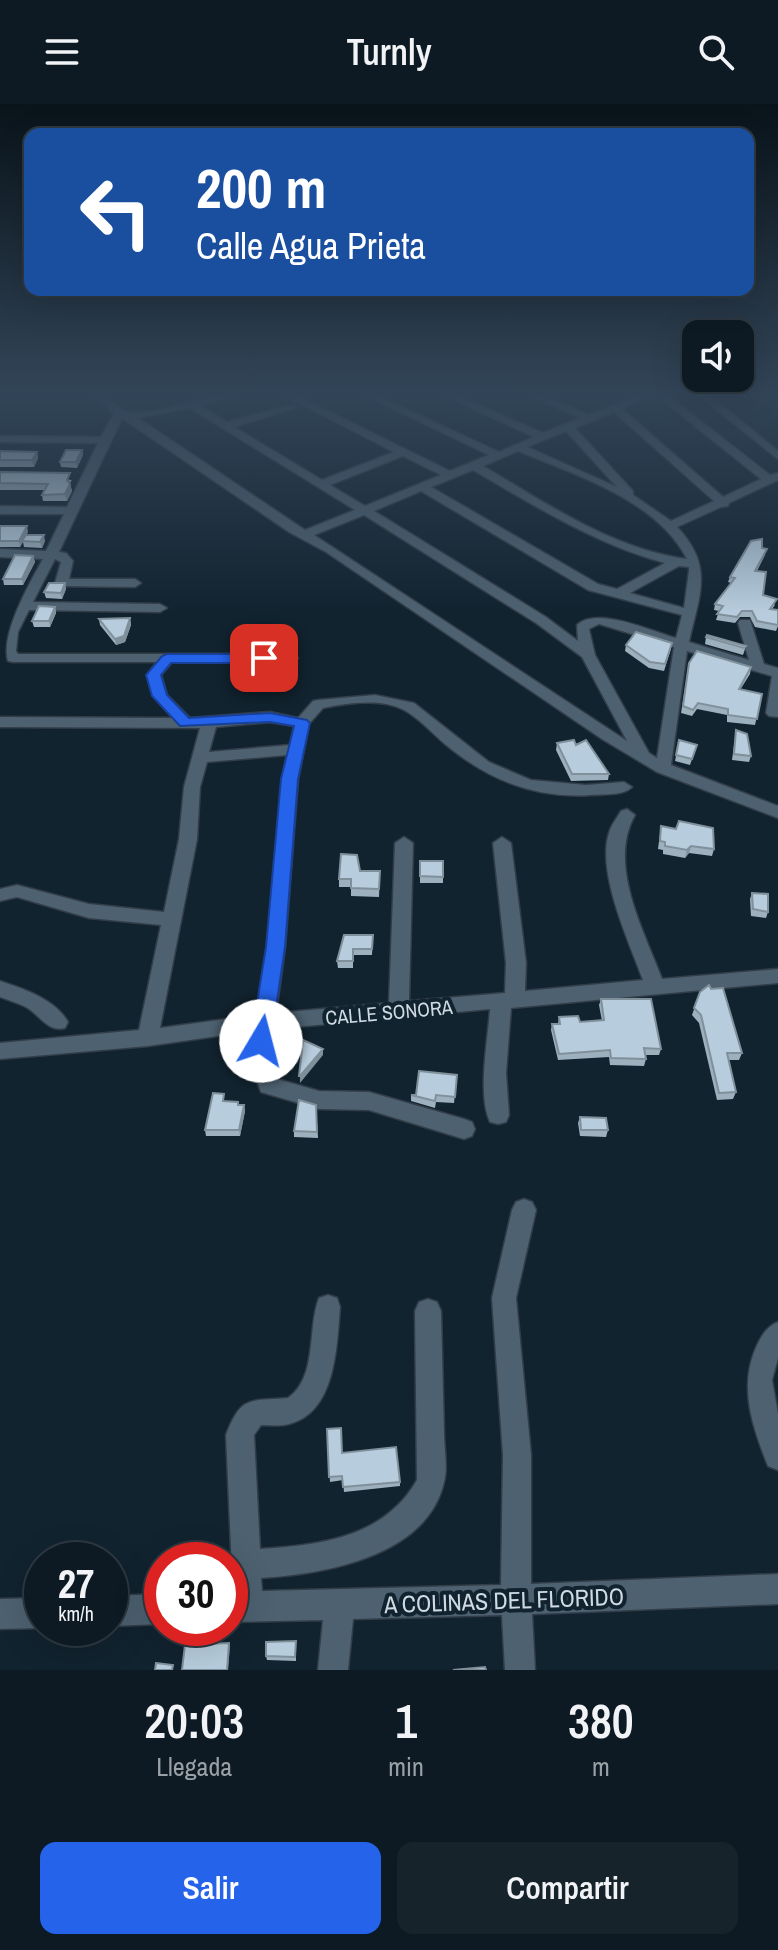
<!DOCTYPE html>
<html lang="es">
<style>
:root{--surface:#0d1a23;--page:#16232b;--text:#f1f3f6;--muted:#9aa1a6;--line:#2d3841;--accent:#2563eb}
body{margin:0;font-family:"Archivo Narrow",sans-serif;background:var(--page);color:var(--text);height:100vh;display:flex;flex-direction:column;font-size:30px;white-space:nowrap}
*{box-sizing:border-box;margin:0}
p{font-size:26px;color:var(--muted)}
.icon{flex:none;width:44px;height:44px;fill:none;stroke:currentColor;stroke-width:2;stroke-linecap:round;stroke-linejoin:round}
.map{position:relative;height:1566px;overflow:hidden}
.panel{display:flex;flex-direction:column;background:var(--surface);flex:1}
.panel>*{flex:none}
.top-card{position:absolute;left:24px;top:24px;width:730px;height:168px;border-radius:16px;box-shadow:0 8px 32px #0002,0 0 0 2px var(--line);background:#1a4fa0;color:#fff;overflow:hidden}
.fabs{position:absolute;left:682px;top:216px;display:grid;gap:16px}
.fabs a{display:grid;place-items:center;width:72px;height:72px;border-radius:16px;background:var(--surface);box-shadow:0 8px 32px #0002,0 0 0 2px var(--line);font-size:40px}
.speed{position:absolute;left:24px;top:1438px;display:flex;gap:16px;font-size:40px;font-weight:700;text-align:center}
.speed>*{display:grid;place-content:center;width:104px;height:104px;border-radius:50%;background:var(--surface);box-shadow:0 8px 32px #0002,0 0 0 2px var(--line);line-height:1}
.speed small{font-size:20px;font-weight:400}
.speed .limit{border:12px solid #d22;background:#fff;color:#111}
.pin{position:absolute;display:grid;place-items:center;width:68px;height:68px;color:#fff;margin:-34px;border-radius:16px;box-shadow:0 4px 12px #0006}
.me{position:absolute;width:88px;margin:-44px;rotate:8deg;stroke-linejoin:round;filter:drop-shadow(0 0 6px #0008)}
.turn{display:flex;align-items:center;gap:28px;height:168px;padding:0 40px;font-size:36px}
.turn .icon{width:104px;height:104px;stroke-width:2.5}
.turn b{display:block;font-size:56px;line-height:68px}
.eta{display:flex;justify-content:space-evenly;align-items:center;height:136px;text-align:center}
.eta b{font-size:48px;font-weight:600;line-height:56px}
.action{display:flex;gap:16px;margin-top:auto;padding:16px 40px}
.action a{flex:1;height:92px;border-radius:16px;background:var(--accent);color:#fff;font-size:32px;font-weight:600;line-height:92px;text-align:center}
.action a+a{background:var(--page);color:var(--text)}
header{display:flex;justify-content:space-between;align-items:center;height:104px;padding:0 40px;background:var(--surface);font-size:36px;font-weight:600}
.map>svg:first-child{display:block}
.lines{fill:none;stroke-linecap:round;stroke-linejoin:round}
.minor-casing{stroke:#323d48;stroke-width:3}
.minor{fill:#4d6170;fill-rule:evenodd}
.wall{fill:#9db0be}
.shaded-wall{fill:#80909b}
.building{fill:#b7cddd;stroke:#80909b;stroke-width:2}
.route{fill:#2563eb;stroke:#184099;stroke-width:2}
.labels{text-anchor:middle;dominant-baseline:central;stroke-width:8;stroke-linejoin:round;paint-order:stroke}
.street-label{font-size:20px;fill:#cfdae3;stroke:#11232f}
.near-street-label{font-size:24px;fill:#cfdae3;stroke:#11232f}
</style>
<header><svg class="icon" aria-label="menu" viewBox="0 0 24 24"><path d="M4 6h16M4 12h16M4 18h16"/></svg>Turnly<svg class="icon" aria-label="search" viewBox="0 0 24 24"><circle cx="10" cy="10" r="6"/><path d="M15 15l6 6"/></svg></header>
<div class="map">
<svg width="778" height="1566" viewBox="0 0 778 1566">
<rect width="100%" height="100%" fill="#11232f"/>
<g class="lines">
<defs>
<path id="minor" d="M93,290H103L125,308H150L225,290H241L200,302L227,318L295,300V304L234,323L322,376L394,348L281,290H293L450,367L489,351L362,290H374L499,348L534,333L441,290H454L543,329L580,314L526,290H539L589,311L641,290H654L622,305L723,393L761,375L655,290H666L770,371L778,369V376L729,399L728,402L721,403L677,423C715,463 699,491 689,538L749,556L738,519L740,516H750L764,560L778,564V613L769,612L766,609L772,572L687,547L671,661L778,702V714L657,668L602,635L326,448L289,428L122,314L59,448L66,449L73,457L69,475H135L141,479L135,483L56,482L55,479L61,458L55,455L33,498L160,500L167,504L160,508L29,506L18,528L16,547L18,550H291L298,554L296,557L172,558L161,571L167,591L190,614L270,608L298,614L313,597L318,596L375,591L414,599L489,658L531,676L586,681L624,678L632,683C623,692 604,690 591,691C535,695 488,676 445,640C432,629 417,612 402,605C380,594 346,599 323,604L309,620L298,675L285,843L276,909L389,899L395,739L404,733L413,739L409,897L505,889L506,859L493,739L502,733L511,739L526,859L525,887L643,876C630,840 596,768 609,729C611,721 617,714 621,707L627,705L635,711C607,760 644,827 662,875L778,865V879L511,904L506,969L509,1011L506,1018L498,1020L490,1018C477,990 488,936 490,905L274,925L269,955L277,975L319,987L369,988L464,1015L472,1018L475,1025L472,1032L464,1035L369,1006L319,1005L261,988L249,955L253,927L148,942L0,955V939L139,926L161,821L89,814L17,793L0,797V785L17,781L89,800L164,808L179,735L184,683L200,624L0,623V613L173,614L153,592L147,571L157,558H13L8,557C0,531 29,480 43,455L0,453V445L46,447L64,410H0V402L67,403L98,339L0,338V332L101,333L114,310ZM190,304L355,406L305,426L138,314ZM614,308L714,397L671,417L633,391V387L575,324ZM566,327L617,383L527,343ZM518,347C576,371 657,396 687,455C612,445 546,399 483,362ZM403,352L441,371L365,402L330,381ZM473,366C535,402 595,440 665,459L617,485L598,480L431,383ZM421,387L588,486L682,511L676,534C651,527 597,502 577,521L578,537L546,513L374,407ZM364,411L536,519L582,553L627,637L314,431ZM679,462L689,463V467L684,504L630,489ZM599,520L674,543L657,654L649,649L595,551L589,525ZM270,618L294,622L290,641L209,648L216,623ZM287,651L282,675L267,843L256,911L160,924L197,735L200,683L207,658Z
M697,290H708L778,347V355Z
M0,877C24,885 55,895 68,918L65,924C48,929 39,910 26,903C18,899 8,896 0,893Z
M524,1095L532,1098L536,1106L516,1194L531,1351V1480L778,1470V1500L532,1510L535,1566H505L502,1511L353,1515L348,1566H318L323,1516L230,1518V1488H233L226,1331C241,1291 250,1297 288,1294C318,1273 307,1224 319,1194L328,1191L337,1194L340,1203C337,1240 336,1306 292,1319C282,1323 271,1321 261,1321L254,1331L260,1445C320,1441 384,1434 417,1376L415,1207L419,1198L428,1195L437,1198L441,1207C442,1248 443,1289 444,1329C444,1344 448,1364 444,1378C427,1453 324,1470 261,1474L262,1487L501,1481L503,1351L492,1194L512,1106L516,1098Z
M778,1218V1254L772,1276L778,1310V1366L768,1362C753,1324 739,1285 755,1246C760,1234 766,1223 778,1218Z
M162,1490V1520L110,1522V1492Z
M42,1494V1524L0,1525V1495Z"/>
</defs>
<use href="#minor" class="minor-casing"/>
<use href="#minor" class="minor"/>
</g>
<path class="wall" d="M82,346L83,351L77,364L61,363L60,358Z
M0,347L37,348L38,354L34,363H0Z
M0,368L72,376L70,379L72,387L67,397H43L42,391L44,386H0Z
M0,422L28,428L26,431L45,437L42,444L24,443L23,438L20,443H0Z
M762,444L765,451L757,467L763,491L775,501L772,505L778,506V522L776,527L755,523L750,513H740L735,519L716,516L719,507L714,506L715,500L731,479L728,478L730,473Z
M33,452L35,458L23,481H4L3,475Z
M65,479L66,485L62,495L46,494L44,488Z
M55,503L56,509L50,523H34L32,517Z
M130,514L131,521L125,538L116,541L100,521L99,515Z
M706,533L746,542L743,551L705,540Z
M626,541L671,545L664,567L649,564L625,547Z
M751,563L750,570L740,586L762,590L755,621L727,618V611L697,605L692,612L681,609L688,565Z
M736,626L751,652L749,658L732,656Z
M679,636L697,641L690,661L675,657Z
M557,639L576,641L609,670L608,676L571,677L556,646Z
M661,722L714,745L712,752L689,749L685,754L663,750V746L658,745Z
M420,757H443V779H420Z
M360,767H380L379,793L351,792V783H339V775Z
M752,789L768,808L766,814L751,812L750,795Z
M373,831L372,851H353V864H338L337,857Z
M700,888L742,949L739,956H728L736,988L733,995L717,996L699,919L692,911Z
M601,895L661,945L659,951H645L646,955L644,962L610,961L609,953L558,956L551,926L552,920H558L559,913L580,918L602,917L599,901Z
M457,971L454,999L436,998L435,1004L411,997V991H416Z
M226,996L225,997L244,1001L245,1007L240,1032H206L205,1026Z
M316,1001L318,1034L294,1033V1027Z
M580,1013L608,1026L606,1033L580,1032L578,1019Z
M327,1325L343,1349L400,1378V1382L344,1388L343,1376L330,1378Z
M296,1537V1557L267,1556L266,1552Z"/>
<path class="shaded-wall" d="M82,346L83,351L77,364L76,358Z
M37,348L38,354L34,363L32,356Z
M70,380L72,387L67,397L65,390Z
M27,422L28,428L20,443L19,437Z
M44,431L45,437L42,444L40,438Z
M33,452L35,458L23,481L22,475Z
M65,479L66,485L62,495L61,489Z
M55,503L56,509L50,523L49,517Z
M130,514L131,521L125,538L116,541L115,535Z
M691,742L689,749L685,754L687,746Z
M323,945V951L300,979V972Z
M244,1001L245,1007L240,1032L239,1026Z
M229,1539L230,1542L228,1566H227Z"/>
<path class="building" d="M66,346H82L76,358H60Z
M0,347L37,348L32,356H0Z
M0,368L70,369L67,376L70,380L65,390L42,391L48,380L0,379Z
M0,422H27L19,437H0Z
M26,431H44L40,438L22,437Z
M762,435V444L767,445L755,467L766,468L763,491L777,495L770,505L778,506V521L757,517L752,507H742L737,513L717,510L723,502L715,500L735,474L730,473L751,437Z
M15,451L33,452L22,475H3Z
M49,479H65L61,489L44,488Z
M39,502L55,503L49,517H32Z
M130,514L124,532L115,535L99,515Z
M636,528L672,539L665,560L650,558L626,541Z
M707,531L746,542L744,544L706,533Z
M697,547L751,563L739,585L762,590L757,615L728,611V605L698,599L693,606L683,602L689,559Z
M736,626L747,630L751,652L734,650Z
M574,636L576,641L586,636L609,670H572L557,639Z
M679,636L697,641L692,655L676,651Z
M679,717L713,724L714,745L691,742L687,746L665,742V738L660,737L661,722L676,725Z
M341,750L357,751L360,767H380L379,785L351,784V775H339Z
M420,757H443V773L420,772Z
M752,789L768,790V808L753,805Z
M344,831H373L372,845H353V857H337Z
M709,881L711,885L723,884L742,949H727L736,988L719,989L701,911L694,904L700,888Z
M601,895H651L661,945L644,944L646,955L611,954L610,946L559,950L552,920H560L559,913L578,912L580,918L604,916Z
M303,936L323,945L300,972H299Z
M419,967L457,971L455,993L436,991L435,997L411,991H416Z
M213,989L224,990L223,997L238,998V1001H244L239,1026H205Z
M299,996L316,1001L317,1028L294,1027Z
M580,1013L606,1014L608,1026H581Z
M341,1324L342,1349L396,1343L400,1378L343,1383L342,1372L329,1373L327,1325Z
M296,1537L295,1553L266,1552V1538Z
M229,1539L227,1566H182L185,1541Z
M156,1559L173,1561L172,1566H155Z
M485,1563L486,1566H453Z"/>
<linearGradient id="sky" x2="0" y2="1"><stop stop-color="#09131a"/><stop offset="0.57" stop-color="#324558"/><stop offset="1" stop-color="#324558" stop-opacity="0"/></linearGradient>
<rect width="778" height="509" fill="url(#sky)"/>
<path class="route" d="M167,550H264L271,554L264,559H171L161,571L167,591L189,614L270,609L307,616L310,619L298,675L285,843L271,937L268,943L261,945L254,943L251,937L266,843L281,675L294,622L270,618L180,622L152,592L146,571L162,552Z"/>
<g class="labels">
<g class="street-label">
<text transform="translate(389 908) rotate(-5)">CALLE SONORA</text>
</g>
<g class="near-street-label">
<text transform="translate(504 1496) rotate(-2)">A COLINAS DEL FLORIDO</text>
</g>
</g>
</svg>
<div class="fabs">
<a><svg class="icon" aria-label="sound" viewBox="0 0 24 24"><path d="M4 9h4l5-4v14l-5-4H4zM17 9q2 3 0 6"/></svg></a>
</div>
<div class="speed"><div>27<small>km/h</small></div><div class="limit">30</div></div>
<div class="pin" style="left:264px;top:554px;background:#d93025"><svg class="icon" aria-label="arrive" viewBox="0 0 24 24"><path d="M6 21V4h12l-3 4 3 4H6"/></svg></div>
<svg class="me" style="left:261px;top:937px" viewBox="-20 -20 40 40"><circle r="19" fill="#fff"/><path d="M0-13L10 11 0 6-10 11z" fill="#2563eb"/></svg>
<div class="top-card">
<div class="turn"><svg class="icon" aria-label="left" viewBox="0 0 24 24"><path d="M17 20v-9H6M10 6l-5 5 5 5"/></svg><div><b>200 m</b>Calle Agua Prieta</div></div>
</div>
</div>
<section class="panel">
<div class="eta">
<div><b>20:03</b><p>Llegada</p></div>
<div><b>1</b><p>min</p></div>
<div><b>380</b><p>m</p></div>
</div>
<div class="action"><a>Salir</a><a>Compartir</a></div>
</section>
